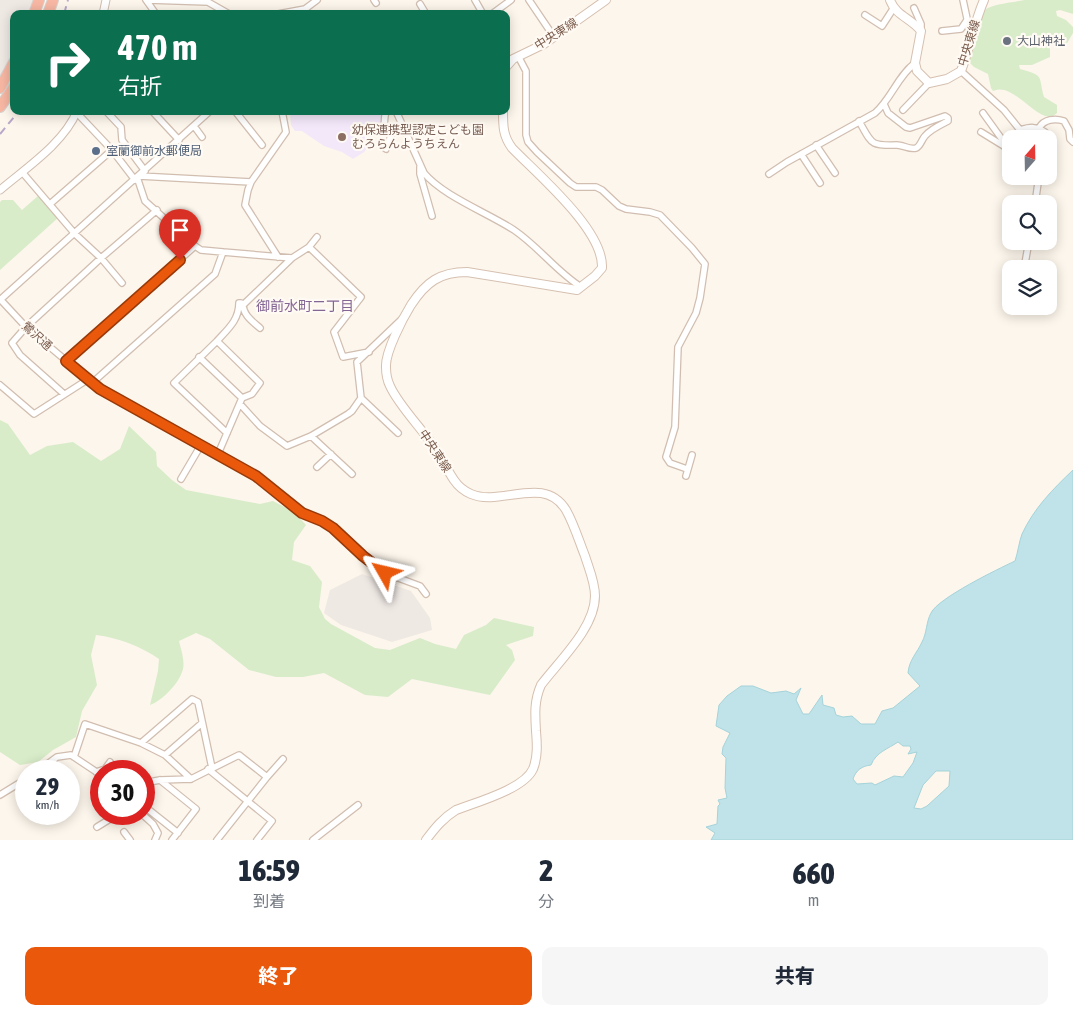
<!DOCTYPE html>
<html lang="ja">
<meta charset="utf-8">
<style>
:root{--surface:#fff;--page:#f6f6f7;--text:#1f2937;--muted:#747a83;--accent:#ea580c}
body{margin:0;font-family:"Asap Condensed","Noto Sans JP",sans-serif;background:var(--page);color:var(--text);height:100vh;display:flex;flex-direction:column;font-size:19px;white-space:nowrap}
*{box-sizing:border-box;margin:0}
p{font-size:16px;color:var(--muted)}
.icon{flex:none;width:28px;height:28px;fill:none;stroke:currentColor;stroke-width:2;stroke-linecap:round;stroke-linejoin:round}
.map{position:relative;height:840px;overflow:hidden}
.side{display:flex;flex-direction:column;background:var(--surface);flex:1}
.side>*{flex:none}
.banner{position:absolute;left:10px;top:10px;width:500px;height:105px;border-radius:10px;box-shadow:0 2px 12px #0003;background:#0b6e4f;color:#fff;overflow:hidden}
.needle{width:32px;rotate:20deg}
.fabs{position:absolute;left:1002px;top:130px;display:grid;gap:10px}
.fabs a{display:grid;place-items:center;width:55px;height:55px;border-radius:10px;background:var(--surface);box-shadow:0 2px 12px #0003;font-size:25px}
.speed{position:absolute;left:15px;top:760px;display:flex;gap:10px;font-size:25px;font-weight:700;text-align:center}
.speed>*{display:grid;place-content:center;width:65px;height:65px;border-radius:50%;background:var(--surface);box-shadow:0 2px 12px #0003;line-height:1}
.speed small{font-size:12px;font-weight:400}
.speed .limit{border:8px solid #d22;background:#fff;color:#111}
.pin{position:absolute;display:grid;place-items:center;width:42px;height:42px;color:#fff;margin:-51px -21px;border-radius:50% 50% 50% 0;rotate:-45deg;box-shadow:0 0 5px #0007}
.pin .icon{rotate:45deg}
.me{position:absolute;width:55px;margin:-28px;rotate:307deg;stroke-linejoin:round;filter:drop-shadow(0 0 4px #0008)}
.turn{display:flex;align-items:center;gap:18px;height:105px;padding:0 25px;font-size:22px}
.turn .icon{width:65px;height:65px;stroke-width:2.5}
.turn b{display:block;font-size:35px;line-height:42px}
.eta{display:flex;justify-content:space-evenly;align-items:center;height:85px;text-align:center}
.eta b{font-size:30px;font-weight:800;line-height:35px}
.action{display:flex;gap:10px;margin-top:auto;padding:10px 25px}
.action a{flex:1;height:58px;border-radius:10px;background:var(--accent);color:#fff;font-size:20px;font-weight:800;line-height:58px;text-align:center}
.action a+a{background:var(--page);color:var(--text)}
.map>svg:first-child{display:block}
.industrial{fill:#efe9e4}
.education{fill:#f3e8fa}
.green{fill:#d8ecc9}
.water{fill:#bfe3e8;stroke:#a5d3da;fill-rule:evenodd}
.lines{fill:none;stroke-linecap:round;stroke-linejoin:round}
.minor-casing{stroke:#d1beb0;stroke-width:8}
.tertiary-casing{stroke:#d1beb0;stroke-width:9}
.secondary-casing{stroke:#d6c0b0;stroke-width:10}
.motorway-casing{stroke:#dad1cd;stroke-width:12}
.minor{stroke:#fff;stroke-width:5.5}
.tertiary{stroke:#fff;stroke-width:7}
.secondary{stroke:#fff;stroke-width:8}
.motorway{stroke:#f7b7a3;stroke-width:10}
.rail{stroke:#b9a8c9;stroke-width:2;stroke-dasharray:8 5;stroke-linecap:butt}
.route-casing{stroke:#983908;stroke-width:12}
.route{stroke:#ea580c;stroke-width:9}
.worship-dot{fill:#6b7280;stroke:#fffaf3;stroke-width:2}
.education-dot{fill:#8d6e63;stroke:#fffaf3;stroke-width:2}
.service-dot{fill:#5c6f8a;stroke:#fffaf3;stroke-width:2}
.labels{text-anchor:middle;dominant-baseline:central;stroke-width:4.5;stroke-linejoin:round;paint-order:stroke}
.street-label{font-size:12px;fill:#7a5c4d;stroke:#fffaf3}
.worship-label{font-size:12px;fill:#5b616d;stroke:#fffaf3;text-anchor:start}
.education-label{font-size:12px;fill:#785e54;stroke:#fffaf3;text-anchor:start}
.service-label{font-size:12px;fill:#4e5e75;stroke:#fffaf3;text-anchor:start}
.neighbourhood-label{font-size:14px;fill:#846695;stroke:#fffaf3}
</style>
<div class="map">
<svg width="1073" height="840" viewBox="0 0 1073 840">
<rect width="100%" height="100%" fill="#fdf6ec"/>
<path class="industrial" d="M0,0H38L33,14H14V63L0,85Z
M362,574L411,591L430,618L432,630L392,642L341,625L324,613L330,590Z"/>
<path class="education" d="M290,111H384L381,124L376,131L371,143L364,152L353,159L342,152L324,146L302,131H295L291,125Z"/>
<path class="green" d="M1025,0H1073V14L1060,10L1056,11L1057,16L1066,20L1073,27V33L1066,45L1050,42V57L1032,65H1019L1020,69C1045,76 1038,75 1044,97L1057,105V113C1040,130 1015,80 993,91L991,88L988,74L974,67L968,61C971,51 979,15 986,9C993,4 1015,2 1025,0Z
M39,195L59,217L0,270V202L2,200H13L22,210Z
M0,420L8,424L30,455L47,446L73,442L101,461L120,449L129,426L156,452L157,466L172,480L186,490L260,504L273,501L294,512L306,525L294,542L292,560L310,566L322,582L319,607L325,619L331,624L375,648L390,650L420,638L435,644L456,649L464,635L486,625L494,618L534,627L533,636L506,645L512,650L515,660L490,695L412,679L388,697L365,695L324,673L303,677H276L249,670L210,639L196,633L179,641C181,650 186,663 182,672C178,684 162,701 150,705L158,671L159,659C140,646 119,638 96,635L91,655L97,685L82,711L76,737L53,750L38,762L20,765L0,752Z"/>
<path class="water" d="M1073,470V840H711L715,833L706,827L717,824L718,806L720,804L718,800L727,798L725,788L726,758L722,754L723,747L730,733L716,726L719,705L727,696L741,686H753L771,693L786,691L794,694L801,688L796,700L803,714H809L822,695L823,705L834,708L836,715L843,717L852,716L861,724H875L882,711L893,708L920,686L908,673C909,660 917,653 922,642C927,633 926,622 931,613C938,598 998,569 1015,561C1018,552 1019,542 1022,534C1034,508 1053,489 1073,470ZM898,742L903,746H910L911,749L908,754L917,752L913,763L903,777L894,776L875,785L872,783L857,784L853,779C856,770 862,766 871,765C876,752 888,749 898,742ZM936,771H950L949,786L927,806L921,809L914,808L923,785Z"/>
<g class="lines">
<defs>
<path id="minor" d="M146,0L156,14
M148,0L208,2L229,14
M374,0L376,3
M475,0L483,14
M529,0L554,37
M963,0L971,37
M420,4L426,14
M914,8L921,24V31
M278,14L305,9L317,0
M492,14L511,0
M865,15L882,26L893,9
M942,31L961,29L967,20
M518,56L526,71V135L528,142L537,152L570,183L576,187H596L602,190L619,206L626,209L650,212L660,215L692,248L705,264L700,298L696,313L678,347L675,427L666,457L670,463L687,469
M961,71L1004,110L1020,130L1018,139
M903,110L929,83
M106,111L121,127L122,140L145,171
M152,111L179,140
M235,111L262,145
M396,111L424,173C443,196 488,213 514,230C539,247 556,271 581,287
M77,113L112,150L135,180
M983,113L1009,149
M859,121C872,144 870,146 897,145C903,145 910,150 916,148C920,147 922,139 925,136C931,129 940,125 948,121V118L945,116L910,128L906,127L888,113L884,104
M194,126L202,137
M1039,128C1044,119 1055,118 1064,121L1069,130L1070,139L1073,142
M1020,130C1030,127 1036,126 1045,132L1047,139
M981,132L1007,148
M816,145L835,173
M386,149L391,136C384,127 383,123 386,111
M801,154L820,183
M420,167V174L432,216
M22,172L75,234L101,258L122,283
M769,174L787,162L875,113C892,98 897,77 915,63
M139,176L251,182
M137,177L145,201L195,246L201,250L223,252
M50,204L112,150
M1035,204L1039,176
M309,247L317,237
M278,257L245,205L248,190L251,182L286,132L282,111
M1024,269L1029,241
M0,299L26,327L100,389L256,476L302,513L322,521L333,528L363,556L385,573L420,586L426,594
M0,300L210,111
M1009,302L1011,303
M243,305L292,258L309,247L361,297L334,332L343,357L369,352
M217,341C228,329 239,320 239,303H241L243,304C243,315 252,321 260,328
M199,357L242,398L218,454
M66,361L195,246
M92,383L215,274L223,252L292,258
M0,385L34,414L87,380
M64,394L20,355L12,343L26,327L101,258L157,210
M240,404L260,426L287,446L311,436L348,414L352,411L361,398
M227,433L174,383L217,341L260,383L252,394L242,398
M398,433L361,398L357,362L402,319
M311,436L352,474
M317,467L331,454
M686,476L692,455
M181,479L201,445
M141,743L192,699L198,702L212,768
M165,755L202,723
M74,757L85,724L141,743L165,755L191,779
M208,769L272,821L257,840
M38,771L57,757L71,755L101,775
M96,772L105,769L110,762
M267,777L283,759
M160,780L196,809L172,840
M144,783L160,780L191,779L239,755L267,777L217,840
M0,795L26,779
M144,806L178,833
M142,814L153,824L158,833L155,840
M97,827L118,814
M124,832L130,840
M313,840L358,805"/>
<path id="tertiary" d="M103,14L106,0
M0,190C26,168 64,143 77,111"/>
<path id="secondary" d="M890,0C896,16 911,18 921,31L915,63L917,71L929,83L947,79L961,71C970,48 974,23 984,0
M506,67L513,59L544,44L606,0
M426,840C435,828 443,818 456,810C477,802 524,789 533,769C538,757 537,743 536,731C535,714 534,701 541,685C559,661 595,628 595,596C595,582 589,569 585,556C579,541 574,524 566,510C544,474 501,507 471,494C464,491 458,486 454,480C446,468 440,455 432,444C420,427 398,404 390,386C387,380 386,373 386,367C385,352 403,318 411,305C426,282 440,272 467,272L577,290L595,276L602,268C604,230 537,174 512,148C503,136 503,126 503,111"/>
<path id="motorway" d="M34,14L39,0
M48,14L53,0
M0,88L14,62
M0,107L14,87"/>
</defs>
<use href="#minor" class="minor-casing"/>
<use href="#tertiary" class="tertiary-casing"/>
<use href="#secondary" class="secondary-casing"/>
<use href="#motorway" class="motorway-casing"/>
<use href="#minor" class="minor"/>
<use href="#tertiary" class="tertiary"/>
<use href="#secondary" class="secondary"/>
<use href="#motorway" class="motorway"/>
<path class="rail" d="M64,14L68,0
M0,134L19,111"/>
</g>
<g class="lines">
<defs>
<path id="route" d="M180,260L66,361L100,389L256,476L302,513L322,521L333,528L363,556L385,573"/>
</defs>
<use href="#route" class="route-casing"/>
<use href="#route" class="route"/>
</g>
<circle class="worship-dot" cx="1007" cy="41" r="5"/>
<circle class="education-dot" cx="342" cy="137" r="5"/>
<circle class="service-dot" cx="96" cy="151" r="5"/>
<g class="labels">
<g class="street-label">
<text transform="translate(556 34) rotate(-32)">中央東線</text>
<text transform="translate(969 43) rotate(-73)">中央東線</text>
<text transform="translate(37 336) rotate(42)">鶯沢通</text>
<text transform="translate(435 451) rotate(57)">中央東線</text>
</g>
<g class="worship-label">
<text x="1017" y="41">大山神社</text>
</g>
<g class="education-label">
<text x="352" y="130">幼保連携型認定こども園<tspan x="352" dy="14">むろらんようちえん</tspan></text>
</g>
<g class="service-label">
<text x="106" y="151">室蘭御前水郵便局</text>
</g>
<g class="neighbourhood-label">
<text x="305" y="306">御前水町二丁目</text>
</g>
</g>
</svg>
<div class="fabs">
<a><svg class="needle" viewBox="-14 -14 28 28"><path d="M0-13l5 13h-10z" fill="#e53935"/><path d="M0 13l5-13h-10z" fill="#747a83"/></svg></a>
<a><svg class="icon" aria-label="search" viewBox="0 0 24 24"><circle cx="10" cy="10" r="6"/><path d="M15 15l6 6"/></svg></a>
<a><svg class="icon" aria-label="layers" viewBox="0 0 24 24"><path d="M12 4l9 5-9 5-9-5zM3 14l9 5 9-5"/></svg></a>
</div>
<div class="speed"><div>29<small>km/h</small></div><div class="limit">30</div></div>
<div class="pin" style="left:180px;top:260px;background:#d93025"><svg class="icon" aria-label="arrive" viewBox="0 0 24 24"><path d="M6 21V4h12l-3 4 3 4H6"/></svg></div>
<svg class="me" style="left:385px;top:573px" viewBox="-20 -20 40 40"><path d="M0-17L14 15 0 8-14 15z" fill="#ea580c" stroke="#fff" stroke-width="4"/></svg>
<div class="banner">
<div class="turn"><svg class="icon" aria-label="right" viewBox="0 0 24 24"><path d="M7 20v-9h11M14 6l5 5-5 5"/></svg><div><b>470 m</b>右折</div></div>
</div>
</div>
<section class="side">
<div class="eta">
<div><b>16:59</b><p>到着</p></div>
<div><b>2</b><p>分</p></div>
<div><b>660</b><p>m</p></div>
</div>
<div class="action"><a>終了</a><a>共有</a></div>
</section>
